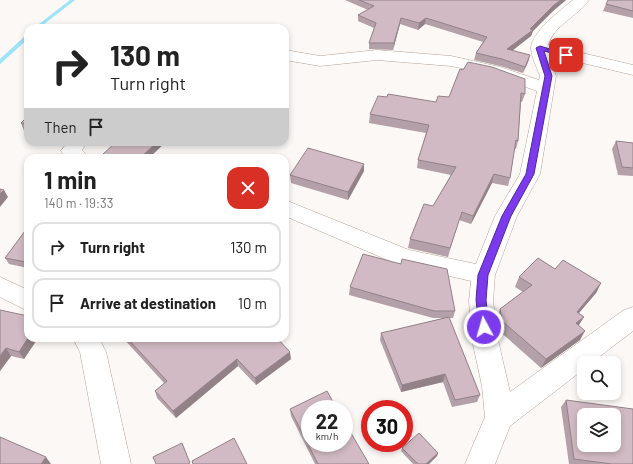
<!DOCTYPE html>
<meta charset="utf-8">
<style>
:root{--surface:#fff;--page:#f6f6f6;--text:#222;--muted:#767676;--line:#e0e0e0}
body{margin:0;font-family:Barlow,sans-serif;background:var(--page);color:var(--text);height:100vh;display:flex;flex-direction:column;font-size:15px;white-space:nowrap}
*{box-sizing:border-box;margin:0}
p{font-size:13px;color:var(--muted)}
.icon{flex:none;width:22px;height:22px;fill:none;stroke:currentColor;stroke-width:2;stroke-linecap:round;stroke-linejoin:round}
.map{position:relative;flex:1;overflow:hidden}
.sheet{position:absolute;left:24px;top:154px;width:265px;height:188px;display:flex;flex-direction:column;background:var(--surface);border-radius:12px;box-shadow:0 2px 6px #0003}
.sheet>*{flex:none}
.top-card{position:absolute;left:24px;top:24px;width:265px;height:122px;border-radius:12px;box-shadow:0 2px 6px #0003;background:#fff;color:var(--text);overflow:hidden}
.buttons{position:absolute;left:577px;top:356px;display:grid;gap:8px}
.buttons a{display:grid;place-items:center;width:44px;height:44px;border-radius:8px;background:var(--surface);box-shadow:0 2px 6px #0003;font-size:20px}
.speed{position:absolute;left:301px;top:400px;display:flex;gap:8px;font-size:20px;font-weight:700;text-align:center}
.speed>*{display:grid;place-content:center;width:52px;height:52px;border-radius:50%;background:var(--surface);box-shadow:0 2px 6px #0003;line-height:1}
.speed small{font-size:10px;font-weight:400}
.speed .limit{border:6px solid #d22;background:#fff;color:#111}
.pin{position:absolute;display:grid;place-items:center;width:34px;height:34px;color:#fff;margin:-17px;border-radius:8px;box-shadow:0 2px 6px #0006}
.me{position:absolute;width:44px;margin:-22px;rotate:354deg;stroke-linejoin:round;filter:drop-shadow(0 0 3px #0008)}
.turn{display:flex;align-items:center;gap:14px;height:84px;padding:0 20px;font-size:18px}
.turn .icon{width:52px;height:52px;stroke-width:2.5}
.turn b{display:block;font-size:28px;line-height:34px}
.then{display:flex;align-items:center;height:38px;padding:0 20px;background:#0003;gap:8px;font-size:15px}
.round{display:grid;place-items:center;flex:none;width:42px;height:42px;border-radius:12px;background:var(--page)}
.overview{display:flex;align-items:center;justify-content:space-between;height:68px;padding:0 20px}
h1{font-size:24px;font-weight:700;line-height:30px}
ul{padding:0;list-style:none}
li{display:flex;align-items:center;gap:12px;height:50px;margin:0 8px 6px;padding:0 12px;border:2px solid var(--line);border-radius:12px}
li div{flex:1}
li b{display:block;font-size:15px}
li em{font-style:normal}
.map>svg:first-child{display:block}
.lines{fill:none;stroke-linecap:round;stroke-linejoin:round}
.stream{fill:#9ce4f9;fill-rule:evenodd}
.street-casing{stroke:#b6a396;stroke-width:1}
.street{fill:#fff;fill-rule:evenodd}
.wall{fill:#b4a0a8}
.shaded-wall{fill:#928288}
.building{fill:#d1bac3;stroke:#928288;fill-rule:evenodd}
.route{fill:#7c3aed;stroke:#51269a}
</style>
<div class="map">
<svg width="633" height="464" viewBox="0 0 633 464">
<rect width="100%" height="100%" fill="#fcf8f5"/>
<g class="lines">
<path class="stream" d="M70,0H75L39,28H34Z
M26,35H28V39L0,64V59Z"/>
<defs>
<path id="street" d="M573,0H589C577,17 554,25 548,45L633,65V75L549,55L556,76L540,174L517,216L495,275L493,301L498,340L510,392L624,310L633,307V331L591,363H584V369L510,426L495,464H465L485,417L482,386L472,340L469,301L471,281L397,264L285,216V200L409,250L476,264L495,216L520,174L537,91L490,74L451,66L377,60L320,66L285,60V50L320,56L377,50L451,56L500,67L539,80L540,76C537,68 532,58 531,49C530,33 562,9 573,0Z
M68,142H87L82,150L89,158H67L61,151Z
M0,277L28,290V311L0,297Z
M73,338H99L106,352L131,464H101L80,352Z"/>
</defs>
<use href="#street" class="street-casing"/>
<use href="#street" class="street"/>
</g>
<path class="wall" d="M345,0H566L553,11L533,31L531,36L512,51L530,55L528,62L523,73L500,66L474,60L476,53L483,42L425,24L418,30L400,24L393,50L369,49V43L374,28L358,21V15L368,10Z
M633,0V18L603,11L606,4Z
M460,69L525,94L522,102H521L518,141L516,149H514L510,178L508,186L492,183L471,224L459,220L448,257L408,248L410,239L433,206L451,175L417,168L418,160L426,133L369,123L370,114L387,97L436,102L449,97Z
M28,116V132L24,131L21,123Z
M616,141L633,143V176L618,175L612,149Z
M364,171L348,200L291,183L290,175Z
M28,227V268L9,264L5,258Z
M555,269L601,283L596,293L579,313L584,317L579,325L580,340L541,368L498,330L497,318L500,309L523,292L515,287L519,277Z
M350,287L455,311L453,318H449L480,395L477,402L452,407L443,382L401,392L380,340L381,333L445,318H433L349,295Z
M0,310L28,338H38L24,359L11,356L0,371Z
M123,338H277L291,359L256,385L238,366L176,418L157,398L155,391L164,383Z
M566,400L633,464H569L561,407Z
M290,409L369,464H315L291,416Z
M402,448L438,453L437,456L429,464H413L401,451Z"/>
<path class="shaded-wall" d="M561,0H566L553,11L533,31L531,36L505,56L507,49L554,5Z
M401,18L400,24L393,50L394,43Z
M426,18L425,24L418,30L419,23Z
M530,55L528,62L523,73L525,67Z
M286,79V86L285,89V81Z
M157,142H166L149,158H140Z
M364,164V171L348,200V192Z
M494,174L492,183L471,224L473,216Z
M4,190L8,197L0,207V194Z
M28,259V265L26,262Z
M601,283L596,293L572,321L577,312Z
M584,317L578,326L576,323Z
M585,331L580,340L541,368L546,359Z
M28,338H38L24,359L19,352Z
M6,348L11,356L0,371V356Z
M290,352L291,359L256,385L255,378Z
M237,359L238,366L176,418L173,411Z
M445,374L443,382L401,392L402,385Z
M438,453L437,456L429,464H426Z
M46,457L51,464H41Z"/>
<path class="building" d="M359,0H561L554,5L530,29L533,30L507,49L530,55L525,67L502,59L476,53L487,37L426,18L419,23L401,18L394,43H369L376,23L358,15L374,6Z
M608,0H633V11L606,4Z
M468,62L492,67L525,79V94L521,93L518,141L516,140L510,178L494,174L473,216L462,212L450,248L410,239L424,204L433,206L456,167L418,160L429,125L370,114L378,96L387,97L388,94L436,102L438,96L449,97L460,69L463,70Z
M28,116V124L21,123Z
M616,141L633,143V168L622,167Z
M116,142H157L140,158H106L101,156Z
M308,148L364,164L348,192L290,175Z
M0,189L4,190L0,194Z
M28,227V259L26,262L5,258Z
M363,254L401,264L402,259L447,269L455,311H434L350,287Z
M538,258L555,269L563,260L601,283L577,312L584,317L576,323L585,331L546,359L502,321L500,309L532,285L519,277Z
M0,310L28,316V338L19,352L6,348L0,356Z
M449,317L480,395L455,400L445,374L402,385L381,333Z
M127,338H277L290,352L255,378L237,359L173,411L155,391L167,381Z
M327,391L337,409H310V443H344V421L369,464H318L290,409Z
M566,400L633,409V464H612L574,459ZM584,415H614V445H584Z
M419,433L438,453L426,464H418L402,448Z
M0,437L46,457L41,464H0Z
M234,438L247,464H193L192,461Z
M182,443L190,463L188,464H156L153,457Z"/>
<path class="route" d="M540,46L570,55L566,57L544,51L552,76L534,174L511,216L488,275L486,300L489,327L488,330L484,331L480,330L479,327L476,300L478,275L502,216L526,174L528,163L545,76L536,48Z"/>
</svg>
<div class="buttons">
<a><svg class="icon" aria-label="search" viewBox="0 0 24 24"><circle cx="10" cy="10" r="6"/><path d="M15 15l6 6"/></svg></a>
<a><svg class="icon" aria-label="layers" viewBox="0 0 24 24"><path d="M12 4l9 5-9 5-9-5zM3 14l9 5 9-5"/></svg></a>
</div>
<div class="speed"><div>22<small>km/h</small></div><div class="limit">30</div></div>
<div class="pin" style="left:566px;top:55px;background:#d93025"><svg class="icon" aria-label="arrive" viewBox="0 0 24 24"><path d="M6 21V4h12l-3 4 3 4H6"/></svg></div>
<svg class="me" style="left:484px;top:327px" viewBox="-20 -20 40 40"><circle r="17" fill="#7c3aed" stroke="#fff" stroke-width="3"/><path d="M0-11L8 9 0 5-8 9z" fill="#fff"/></svg>
<div class="top-card">
<div class="turn"><svg class="icon" aria-label="right" viewBox="0 0 24 24"><path d="M7 20v-9h11M14 6l5 5-5 5"/></svg><div><b>130 m</b>Turn right</div></div>
<div class="then">Then<svg class="icon" aria-label="arrive" viewBox="0 0 24 24"><path d="M6 21V4h12l-3 4 3 4H6"/></svg></div>
</div>
<section class="sheet">
<div class="overview"><div><h1>1 min</h1><p>140 m · 19:33</p></div><a class="round" style="background:#d93025;color:#fff"><svg class="icon" aria-label="close" viewBox="0 0 24 24"><path d="M6 6l12 12M18 6L6 18"/></svg></a></div>
<ul>
<li><svg class="icon" aria-label="right" viewBox="0 0 24 24"><path d="M7 20v-9h11M14 6l5 5-5 5"/></svg><div><b>Turn right</b></div><em>130 m</em></li>
<li><svg class="icon" aria-label="arrive" viewBox="0 0 24 24"><path d="M6 21V4h12l-3 4 3 4H6"/></svg><div><b>Arrive at destination</b></div><em>10 m</em></li>
</ul>
</section>
</div>
